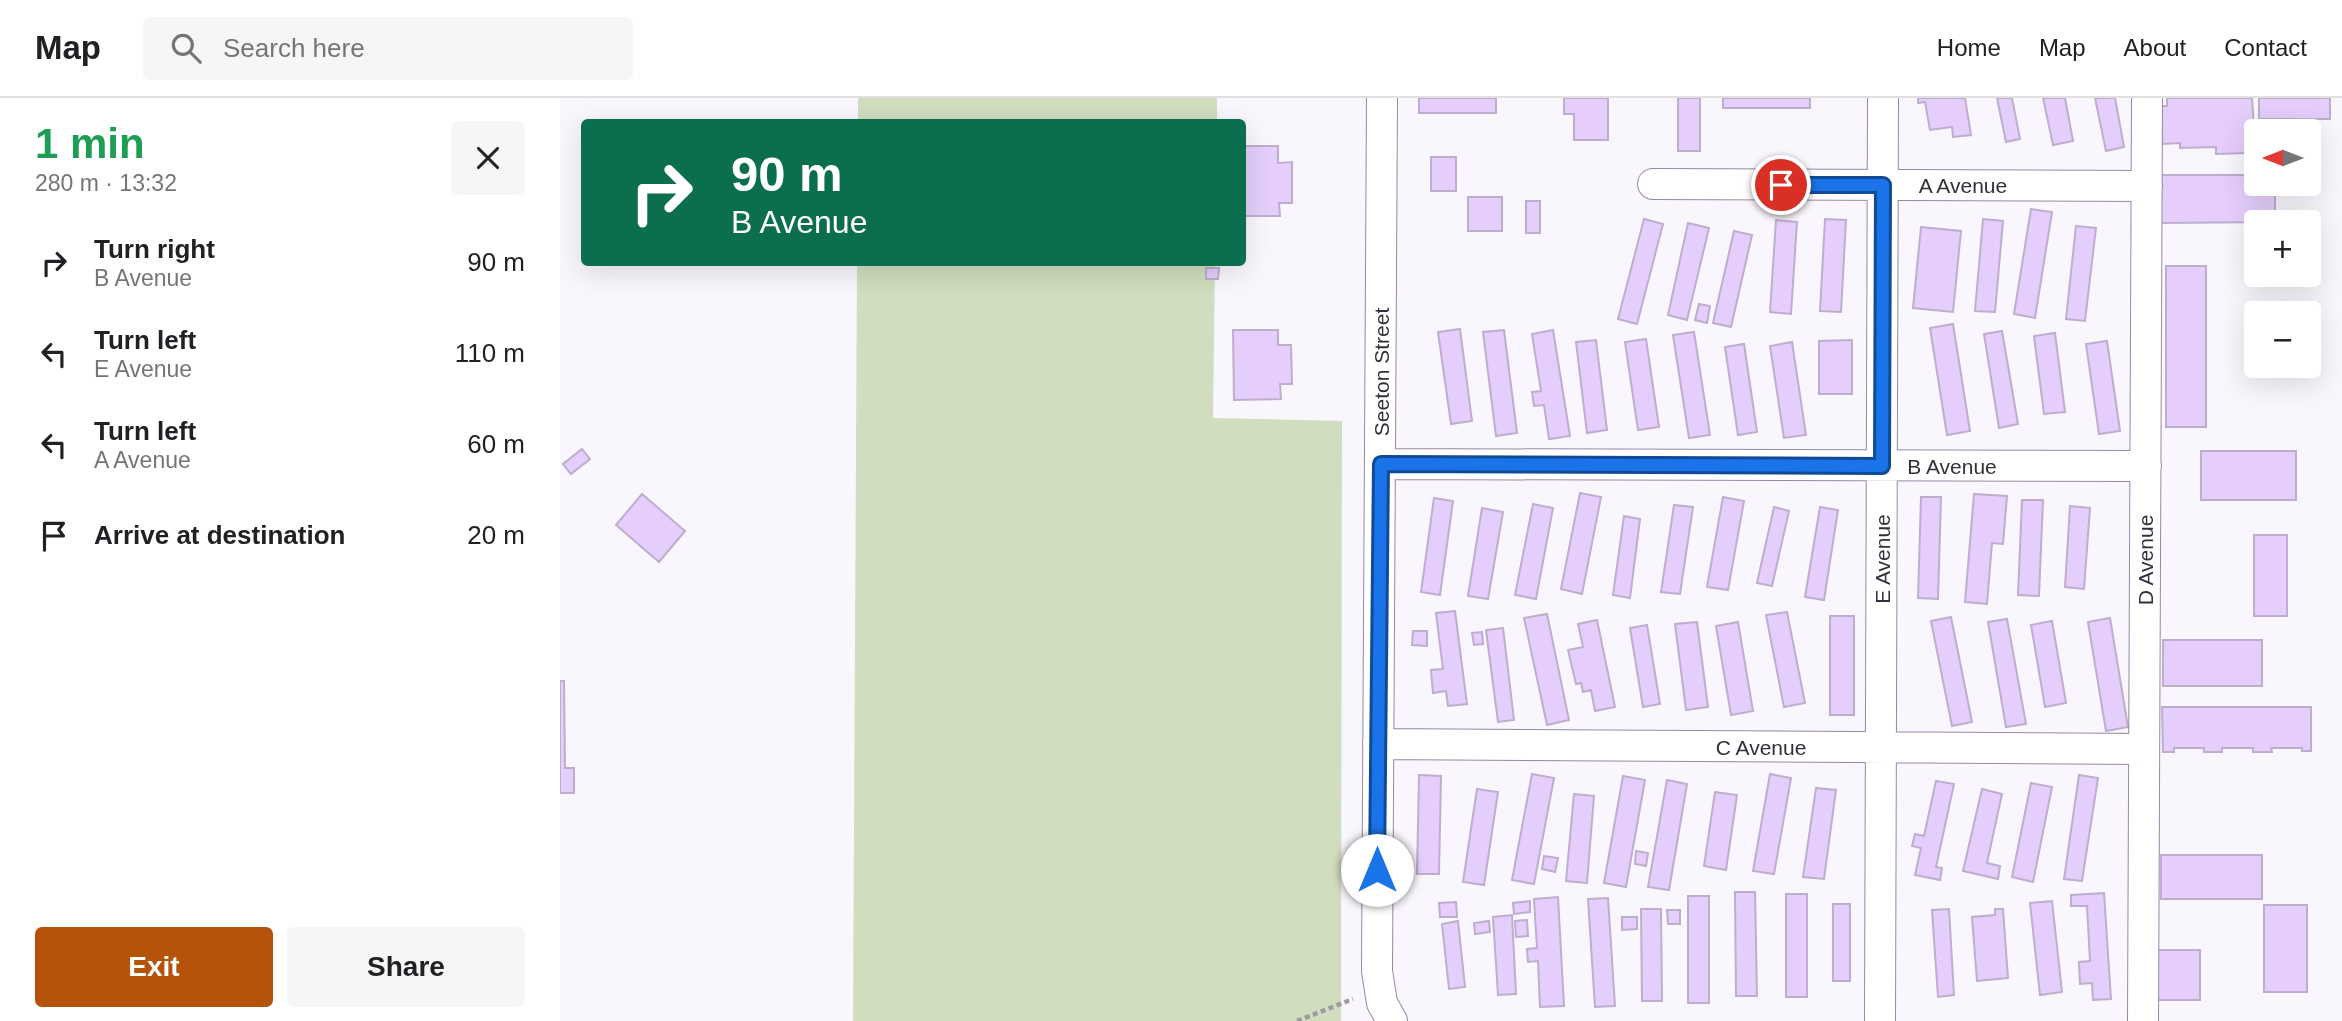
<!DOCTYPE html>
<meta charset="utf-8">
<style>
:root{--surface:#fff;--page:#f6f6f6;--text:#202124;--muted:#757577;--line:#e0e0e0;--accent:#b45309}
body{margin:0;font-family:Helvetica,sans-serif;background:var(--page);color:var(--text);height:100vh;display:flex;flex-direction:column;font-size:26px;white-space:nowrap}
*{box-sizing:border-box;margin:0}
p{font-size:23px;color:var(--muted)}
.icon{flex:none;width:38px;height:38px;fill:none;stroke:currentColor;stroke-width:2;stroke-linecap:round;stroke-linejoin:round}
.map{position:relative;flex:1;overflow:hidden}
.sheet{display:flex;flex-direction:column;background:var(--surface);width:560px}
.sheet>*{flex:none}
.hud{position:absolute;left:21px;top:21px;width:665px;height:147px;border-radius:7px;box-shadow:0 7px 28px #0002;background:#0b6e4f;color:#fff;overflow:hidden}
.needle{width:46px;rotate:270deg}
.tools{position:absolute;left:1684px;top:21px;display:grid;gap:14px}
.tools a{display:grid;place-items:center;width:77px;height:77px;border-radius:7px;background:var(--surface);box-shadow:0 7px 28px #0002;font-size:35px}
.pin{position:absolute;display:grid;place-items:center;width:60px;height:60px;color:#fff;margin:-30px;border:4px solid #fff;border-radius:50%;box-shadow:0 2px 7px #0007}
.me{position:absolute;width:77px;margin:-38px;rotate:0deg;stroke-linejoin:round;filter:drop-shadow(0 0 5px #0008)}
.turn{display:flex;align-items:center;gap:24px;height:147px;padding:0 35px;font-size:32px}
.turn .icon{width:91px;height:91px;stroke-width:2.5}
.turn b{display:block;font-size:49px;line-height:60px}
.round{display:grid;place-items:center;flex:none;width:74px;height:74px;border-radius:7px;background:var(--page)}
.head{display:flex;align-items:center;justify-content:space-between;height:119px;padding:0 35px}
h1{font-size:42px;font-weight:600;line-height:52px;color:#1e9e55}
.cta{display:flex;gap:14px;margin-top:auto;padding:14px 35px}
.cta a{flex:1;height:80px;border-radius:7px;background:var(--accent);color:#fff;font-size:28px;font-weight:600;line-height:80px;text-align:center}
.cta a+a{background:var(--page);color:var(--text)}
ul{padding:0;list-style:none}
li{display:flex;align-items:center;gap:21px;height:91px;padding:0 35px}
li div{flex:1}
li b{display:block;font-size:26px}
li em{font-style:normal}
header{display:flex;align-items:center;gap:42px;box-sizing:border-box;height:98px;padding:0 35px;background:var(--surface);border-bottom:2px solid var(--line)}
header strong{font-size:33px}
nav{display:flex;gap:38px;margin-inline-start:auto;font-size:24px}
.search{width:490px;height:63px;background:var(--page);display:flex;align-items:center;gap:18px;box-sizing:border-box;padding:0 24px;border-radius:7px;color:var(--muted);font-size:26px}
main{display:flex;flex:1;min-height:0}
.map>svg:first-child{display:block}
.green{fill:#d0ddbe}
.building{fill:#e5cefc;stroke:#bdaecd;stroke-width:2}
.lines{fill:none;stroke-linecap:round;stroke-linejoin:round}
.minor-casing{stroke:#9788a5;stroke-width:32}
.path{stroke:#9e99a3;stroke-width:4.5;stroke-dasharray:5 3.5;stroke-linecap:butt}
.minor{stroke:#fff;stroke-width:30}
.route-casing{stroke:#114b97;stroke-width:18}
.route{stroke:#1a73e8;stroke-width:12}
.labels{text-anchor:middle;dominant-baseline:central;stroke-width:5;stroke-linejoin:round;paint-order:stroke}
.street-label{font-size:21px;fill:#352f3b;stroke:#fff}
</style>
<header>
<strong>Map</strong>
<div class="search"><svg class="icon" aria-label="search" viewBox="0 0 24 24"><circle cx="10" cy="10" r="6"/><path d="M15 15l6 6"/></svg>Search here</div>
<nav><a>Home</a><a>Map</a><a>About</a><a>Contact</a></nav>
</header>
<main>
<section class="sheet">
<div class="head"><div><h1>1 min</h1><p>280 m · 13:32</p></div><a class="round"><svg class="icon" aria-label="close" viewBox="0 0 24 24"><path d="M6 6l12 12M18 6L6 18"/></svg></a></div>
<ul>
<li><svg class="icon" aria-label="right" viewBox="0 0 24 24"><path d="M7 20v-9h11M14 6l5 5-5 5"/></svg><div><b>Turn right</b><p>B Avenue</p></div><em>90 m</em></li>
<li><svg class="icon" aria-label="left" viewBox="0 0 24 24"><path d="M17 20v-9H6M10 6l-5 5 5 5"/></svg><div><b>Turn left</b><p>E Avenue</p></div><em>110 m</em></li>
<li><svg class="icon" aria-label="left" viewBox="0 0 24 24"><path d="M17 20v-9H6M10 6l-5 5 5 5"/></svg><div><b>Turn left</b><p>A Avenue</p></div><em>60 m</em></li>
<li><svg class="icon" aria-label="arrive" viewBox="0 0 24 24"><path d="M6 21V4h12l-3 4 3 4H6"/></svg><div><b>Arrive at destination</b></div><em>20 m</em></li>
</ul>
<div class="cta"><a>Exit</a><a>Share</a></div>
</section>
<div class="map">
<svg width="1782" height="923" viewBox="0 0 1782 923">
<rect width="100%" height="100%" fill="#faf6fd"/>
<path class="green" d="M298,0H657V24H298Z
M297,165H655L653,320L782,323L781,923H293Z"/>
<path class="building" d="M859,0H936V15H859Z
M1004,0H1048V42H1014V16H1004Z
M1118,0H1140V53H1118Z
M1163,0H1250V10H1163Z
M1358,0H1405L1411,37L1393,39L1392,29L1370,32L1365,4L1358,5Z
M1437,0H1452L1460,41L1446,44Z
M1483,0H1505L1513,43L1493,47Z
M1535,0H1555L1564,49L1546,53Z
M1607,0H1692L1696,61H1687V55L1656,56V49L1620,50V45L1602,46L1601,8H1607Z
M1699,0H1770V21H1699Z
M682,48H718V65L732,64V105H719L720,118H682Z
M871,59H896V93H871Z
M1601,77H1696V86H1715V124L1601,125Z
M908,99H942V133H908Z
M966,103H980V135H966Z
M1471,111L1492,114L1475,220L1454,216Z
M1084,121L1103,126L1077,226L1058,221Z
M1265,121L1286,122L1281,214L1260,213Z
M1423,121L1443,123L1435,214L1415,213Z
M1216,122L1237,124L1231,216L1210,214Z
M1128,125L1149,130L1127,222L1108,217Z
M1516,128L1536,130L1525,223L1506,221Z
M1361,129L1401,133L1393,214L1353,210Z
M1174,133L1192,137L1171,229L1153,225Z
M1606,168H1646V329H1606Z
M646,170H659L658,181H646Z
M1139,206L1150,208L1147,225L1135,222Z
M1393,226L1410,333L1387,337L1370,230Z
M900,231L912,323L891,326L878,234Z
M673,232H718V247H731L732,286H720L721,301L674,302Z
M944,232L957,335L936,338L923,234Z
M993,232L1010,338L989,341L984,307L974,308L972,294L981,293L972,236Z
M1442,233L1458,326L1439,330L1424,236Z
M1134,234L1150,337L1129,340L1113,237Z
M1495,235L1505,314L1484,316L1474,238Z
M1086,241L1099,329L1078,332L1065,244Z
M1036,242L1047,332L1027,335L1016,244Z
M1292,242V296H1259V243Z
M1547,243L1560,333L1539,336L1526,246Z
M1232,244L1246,337L1224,340L1210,248Z
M1184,246L1197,334L1178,337L1165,249Z
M22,351L30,361L11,376L3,366Z
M1641,353H1736V402H1641Z
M1020,395L1041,399L1022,496L1001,491Z
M82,396L125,433L99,464L56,427Z
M1414,396L1447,398L1443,446L1432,445L1427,506L1405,504Z
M1163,399L1184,403L1168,492L1147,489Z
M1361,399H1381L1378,501L1358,500Z
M874,400L893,403L880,497L861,494Z
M1462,402H1483L1479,498L1458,497Z
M973,406L993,410L976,501L955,497Z
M1114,407L1133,409L1120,496L1101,494Z
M1510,408L1530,410L1524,491L1505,489Z
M1214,409L1229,413L1212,488L1197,485Z
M1260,409L1278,412L1264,502L1245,499Z
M922,410L943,414L928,501L908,498Z
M1064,418L1080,421L1070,500L1053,497Z
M1694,437H1727V518H1694Z
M895,513L907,606L888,608L886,593L873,595L871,572L883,571L876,515Z
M1227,514L1245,605L1224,609L1206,517Z
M987,516L1009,622L987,627L964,520Z
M1270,518H1294V617H1270Z
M1391,519L1412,624L1392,628L1371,523Z
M1550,520L1568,629L1546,633L1528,524Z
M1447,521L1466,626L1446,629L1428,524Z
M1037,522L1055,609L1035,613L1031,592L1023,594L1021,585L1016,586L1008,552L1023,549L1018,526Z
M1492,523L1506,605L1485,609L1471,527Z
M1137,524L1148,609L1126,612L1115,526Z
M1178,524L1193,613L1171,617L1156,528Z
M1087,527L1100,606L1083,609L1070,530Z
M943,530L954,622L938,624L926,532Z
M853,533H867V548L852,547Z
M922,534L923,546L914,547L912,535Z
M1603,542H1702V588H1603Z
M0,583H4L5,670H14V695H0Z
M1602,609H1751V653H1742V650H1711L1712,654H1693V650H1662V654H1644V650H1614V654H1603Z
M972,676L994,680L974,786L952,782Z
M1210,676L1231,680L1214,776L1193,773Z
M859,677L881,678L879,776H857Z
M1519,677L1538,680L1522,783L1504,781Z
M1063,678L1085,682L1066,789L1044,785Z
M1107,682L1127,686L1109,792L1088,789Z
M1376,683L1394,686L1376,769L1382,770L1380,782L1355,777L1361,750L1352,748L1355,736L1364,738Z
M1471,685L1492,689L1473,784L1452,779Z
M1256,690L1276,692L1264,781L1243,779Z
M917,691L938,694L924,787L903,784Z
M1422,691L1442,696L1427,765L1440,768L1438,781L1403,773Z
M1155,694L1177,697L1166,772L1144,768Z
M1014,696L1034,698L1027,785L1006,783Z
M1076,753L1088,755L1086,768L1075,766Z
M1601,757H1702V801H1601Z
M984,758L998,760L995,774L982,771Z
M1175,794H1195L1197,898H1176Z
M1544,795L1551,901L1533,902L1532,885L1520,886L1519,864L1530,863L1527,808H1511V797Z
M1226,796H1247V899H1226Z
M1128,798H1149V905H1128Z
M998,799L1004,908L980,909L978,863L968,864L967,851L977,850L974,801Z
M1048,800L1055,908L1035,909L1028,801Z
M970,803V814L954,816L953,805Z
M1492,803L1502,894L1480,897L1470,805Z
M896,804L897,819H880L879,805Z
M1273,806H1290V883H1273Z
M1704,807H1747V894H1704Z
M1081,811H1101L1102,903H1082Z
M1389,811L1394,897L1378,899L1372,812Z
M1435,811H1443L1448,880L1417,883L1412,819L1435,817Z
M1107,812H1120V826H1108Z
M952,817L956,896L938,897L933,819Z
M1062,819H1077V831L1062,832Z
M967,822L968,838L956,839L955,823Z
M898,823L905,889L889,891L882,826Z
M929,823L930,834L915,836L914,825Z
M1595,852H1640V902H1595Z"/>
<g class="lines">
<defs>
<path id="minor" d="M822,0L817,873L822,905L832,923
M1093,86L1587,88
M821,366L1586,368
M818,646L1584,651
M1320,923L1323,0
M1583,923L1587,0"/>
</defs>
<use href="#minor" class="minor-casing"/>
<path class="path" d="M737,923L793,901"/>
<use href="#minor" class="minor"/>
</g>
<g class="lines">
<defs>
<path id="route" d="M817,772L821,366L1322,368L1323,87H1221"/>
</defs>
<use href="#route" class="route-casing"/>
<use href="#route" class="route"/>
</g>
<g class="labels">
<g class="street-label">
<text x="1403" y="87">A Avenue</text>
<text transform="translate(821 274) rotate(-90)">Seeton Street</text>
<text x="1392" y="368">B Avenue</text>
<text transform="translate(1322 461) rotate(-90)">E Avenue</text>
<text transform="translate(1585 462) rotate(-90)">D Avenue</text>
<text x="1201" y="649">C Avenue</text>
</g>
</g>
</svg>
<div class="tools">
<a><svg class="needle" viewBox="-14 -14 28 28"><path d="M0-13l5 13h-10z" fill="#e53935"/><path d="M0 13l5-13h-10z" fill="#757577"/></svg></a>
<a>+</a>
<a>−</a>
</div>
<div class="pin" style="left:1221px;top:87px;background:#d93025"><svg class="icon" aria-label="arrive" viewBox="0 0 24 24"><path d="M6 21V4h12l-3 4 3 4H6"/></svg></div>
<svg class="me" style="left:817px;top:772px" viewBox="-20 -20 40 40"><circle r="19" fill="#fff"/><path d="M0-13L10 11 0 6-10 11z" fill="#1a73e8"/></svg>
<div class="hud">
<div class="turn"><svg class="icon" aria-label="right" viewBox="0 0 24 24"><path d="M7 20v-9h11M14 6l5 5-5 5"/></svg><div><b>90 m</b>B Avenue</div></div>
</div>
</div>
</main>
